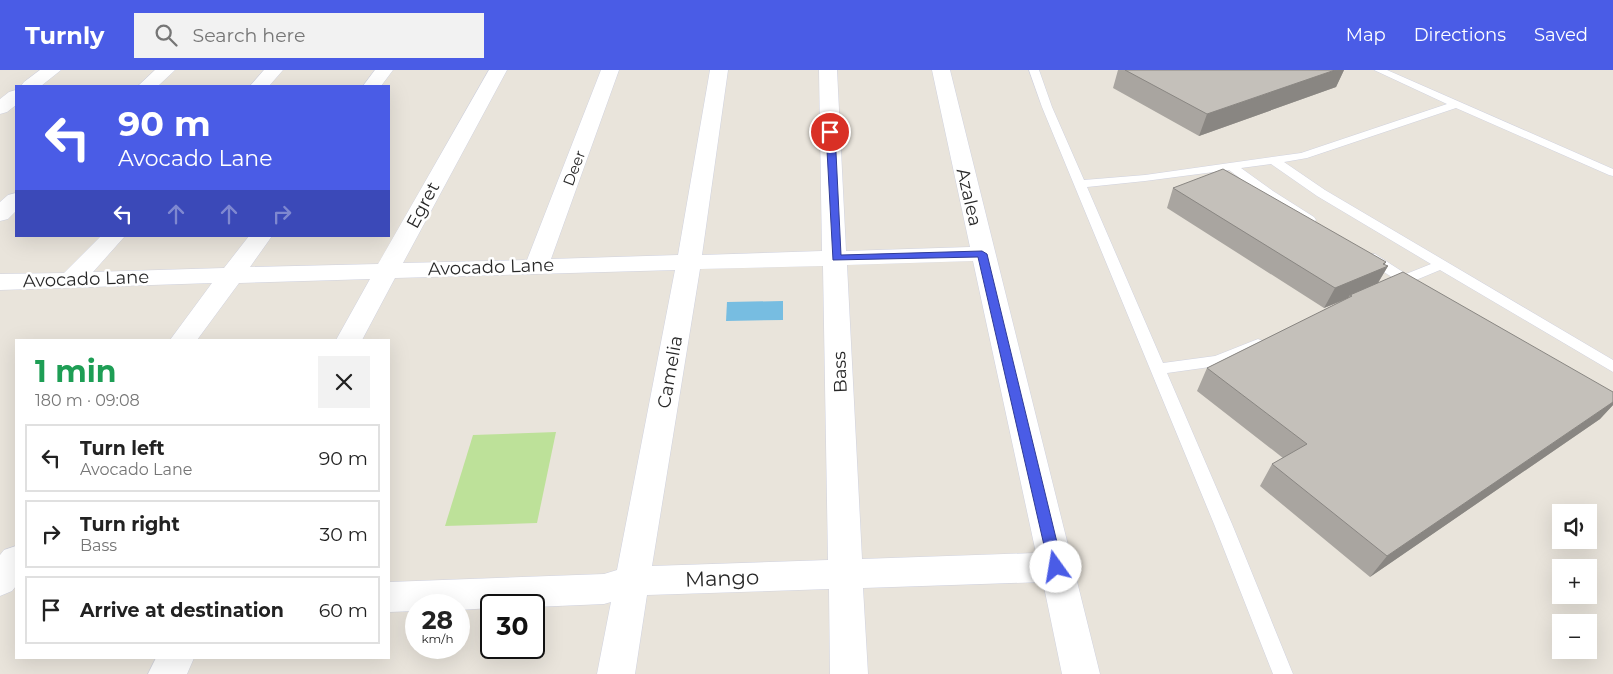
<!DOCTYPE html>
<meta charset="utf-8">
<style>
:root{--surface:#fff;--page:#f2f2f2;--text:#222;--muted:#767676;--line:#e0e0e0;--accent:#4a5ce6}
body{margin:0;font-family:Montserrat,sans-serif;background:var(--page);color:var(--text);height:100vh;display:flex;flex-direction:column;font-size:19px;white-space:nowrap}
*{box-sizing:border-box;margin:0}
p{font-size:16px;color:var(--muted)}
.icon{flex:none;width:28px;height:28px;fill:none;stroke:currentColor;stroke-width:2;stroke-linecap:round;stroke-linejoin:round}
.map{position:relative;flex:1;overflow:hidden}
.panel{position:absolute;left:15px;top:269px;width:375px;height:320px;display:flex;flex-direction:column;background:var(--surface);border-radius:0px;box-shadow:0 5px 20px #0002}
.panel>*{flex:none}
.hud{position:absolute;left:15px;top:15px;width:375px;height:152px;border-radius:0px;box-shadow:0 5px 20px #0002;background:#4a5ce6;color:#fff;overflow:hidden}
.fabs{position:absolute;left:1552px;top:434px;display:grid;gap:10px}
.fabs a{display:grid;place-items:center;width:45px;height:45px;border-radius:0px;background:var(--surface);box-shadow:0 5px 20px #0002;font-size:25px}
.speed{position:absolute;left:405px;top:524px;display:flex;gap:10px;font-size:25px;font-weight:700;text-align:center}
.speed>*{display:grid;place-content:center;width:65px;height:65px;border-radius:50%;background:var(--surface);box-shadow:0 5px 20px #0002;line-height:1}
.speed small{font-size:12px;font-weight:400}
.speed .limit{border:2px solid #111;border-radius:8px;background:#fff;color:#111}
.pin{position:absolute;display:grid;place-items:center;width:42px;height:42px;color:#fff;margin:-21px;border:2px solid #fff;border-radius:50%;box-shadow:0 1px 5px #0007}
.me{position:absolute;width:55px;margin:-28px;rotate:347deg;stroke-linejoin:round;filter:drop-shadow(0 0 4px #0008)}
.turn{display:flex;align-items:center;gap:18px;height:105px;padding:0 20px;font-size:22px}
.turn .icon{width:65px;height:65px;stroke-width:2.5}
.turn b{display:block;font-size:35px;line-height:42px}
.lanes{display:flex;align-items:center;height:48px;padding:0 20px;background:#0003;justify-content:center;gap:25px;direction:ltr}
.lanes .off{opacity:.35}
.round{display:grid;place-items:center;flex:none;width:52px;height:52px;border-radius:0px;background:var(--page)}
.head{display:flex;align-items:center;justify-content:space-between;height:85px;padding:0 20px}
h1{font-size:30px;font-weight:700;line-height:38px;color:#1e9e55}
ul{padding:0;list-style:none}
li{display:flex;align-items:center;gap:15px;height:68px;margin:0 10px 8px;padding:0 10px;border:2px solid var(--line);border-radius:0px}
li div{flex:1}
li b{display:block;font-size:19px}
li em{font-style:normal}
header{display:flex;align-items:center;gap:30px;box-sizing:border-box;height:70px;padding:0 25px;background:var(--accent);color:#fff}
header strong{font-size:24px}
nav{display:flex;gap:28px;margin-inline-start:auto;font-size:18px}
.search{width:350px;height:45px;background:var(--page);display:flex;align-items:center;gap:12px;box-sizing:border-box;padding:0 18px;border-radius:0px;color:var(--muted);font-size:19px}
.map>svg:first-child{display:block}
.pitch{fill:#bde199}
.water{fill:#77bde1}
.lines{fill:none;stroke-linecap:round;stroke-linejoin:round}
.service-casing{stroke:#d0d2df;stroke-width:1}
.minor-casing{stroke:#d0d2df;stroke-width:1}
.service{fill:#fff;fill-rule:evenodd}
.minor{fill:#fff;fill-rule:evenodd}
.wall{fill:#a9a5a0}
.shaded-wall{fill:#898682}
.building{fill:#c4c0ba;stroke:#898682}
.route{fill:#4a5ce6;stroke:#303c96}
.labels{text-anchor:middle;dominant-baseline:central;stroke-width:5;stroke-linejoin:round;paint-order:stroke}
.far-street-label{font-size:15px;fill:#282828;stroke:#fff}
.street-label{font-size:18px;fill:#282828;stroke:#fff}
.near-street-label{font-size:21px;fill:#282828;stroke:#fff}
</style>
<header>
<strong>Turnly</strong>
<div class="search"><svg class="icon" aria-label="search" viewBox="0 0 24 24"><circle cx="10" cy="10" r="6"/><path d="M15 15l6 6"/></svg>Search here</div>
<nav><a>Map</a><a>Directions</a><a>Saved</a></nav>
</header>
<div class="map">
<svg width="1613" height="604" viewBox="0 0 1613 604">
<rect width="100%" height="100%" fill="#e9e4db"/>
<path class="pitch" d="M556,362L537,453L445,456L473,365Z"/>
<path class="water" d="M783,231V250L726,251L727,232Z"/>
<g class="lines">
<defs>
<path id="service" d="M1029,0H1039L1052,37L1084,110L1145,105L1301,83L1447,34L1374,0H1387L1613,99V106L1609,105L1456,38L1307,88L1284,92L1325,120L1613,290V302L1440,200L1416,210L1421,215L1419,218C1414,219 1400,216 1395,215L1393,212L1395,209L1365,190L1364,187L1365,184H1375L1406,204L1431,194L1317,126L1271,94L1241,98L1273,121L1314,147L1316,150L1314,153C1301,156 1243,110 1229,100L1145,111L1087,117L1163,293L1215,286L1258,269L1263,271L1265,274L1263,277L1217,296L1167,303L1232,454L1293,604H1273L1214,454L1042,37Z"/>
<path id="minor" d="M40,0H61L41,16H21L24,12Z
M155,0H175L158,16H138Z
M264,0H283L269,16H250Z
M375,0H393L381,16H363Z
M489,0H507L403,193L527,190L601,0H619L551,189L678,185L710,0H728L702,185L822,181L819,0H837L846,181L970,177L932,0H950L1100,604H1062L1043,512L863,518L868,604H830L829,519L647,525L635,604H597L611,532L604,534L534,537V535H491V538L459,540V535H416V541L389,542V512L604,504L617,500L675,200L395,208L362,270H336L370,209L239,213L197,270H170L212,213L0,220V204L64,203L101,166H125L93,202L224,198L249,166H272L250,197L378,194ZM973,191L1036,483L862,489L847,195ZM823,196L828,490L652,496L700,199Z
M16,20V35L7,42L0,44V29L9,22Z
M16,123V141L8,149L0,151V132L8,125Z
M16,476V516L12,521L0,526V485L4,480Z
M156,588H194L187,604H148Z"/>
</defs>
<use href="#service" class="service-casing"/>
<use href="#minor" class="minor-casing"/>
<use href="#service" class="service"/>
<use href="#minor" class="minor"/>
</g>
<path class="wall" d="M1118,0H1344L1336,17L1199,66L1113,18Z
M1173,118L1386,192L1384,194L1388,196L1378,213L1613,322V335L1600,349L1370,507L1260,416L1272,394L1283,388L1197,321L1207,298L1342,231L1324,238L1167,138Z"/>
<path class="shaded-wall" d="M1335,0H1344L1336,17L1199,66L1207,44Z
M1386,192L1382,199L1388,196L1376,216L1352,226L1350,225L1348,228L1324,238L1335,218Z
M1613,332V335L1600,349L1370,507L1387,486Z"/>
<path class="building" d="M1125,0H1335L1207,44Z
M1223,99L1386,192L1383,194L1388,196L1335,218L1173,118Z
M1403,202L1613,322V332L1387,486L1272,394L1307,374L1207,298L1352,226L1350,225Z"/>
<path class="route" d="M830,60L835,62L841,185L982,181L987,184L1063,497L1061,501L1056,503L1051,501L1049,497L978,187L833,190L826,62Z"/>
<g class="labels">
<g class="far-street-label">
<text transform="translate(574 98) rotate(-69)">Deer</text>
</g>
<g class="street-label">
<text transform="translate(969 127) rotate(77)">Azalea</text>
<text transform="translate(423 135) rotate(-62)">Egret</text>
<text transform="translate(491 197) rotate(-2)">Avocado Lane</text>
<text transform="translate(86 209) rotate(-2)">Avocado Lane</text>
<text transform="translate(670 302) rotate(-80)">Camelia</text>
<text transform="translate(840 302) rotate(-92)">Bass</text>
</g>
<g class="near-street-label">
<text transform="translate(722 508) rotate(-2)">Mango</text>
</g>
</g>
</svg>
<div class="fabs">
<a><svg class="icon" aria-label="sound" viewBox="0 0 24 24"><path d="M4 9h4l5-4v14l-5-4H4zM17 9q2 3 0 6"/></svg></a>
<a>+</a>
<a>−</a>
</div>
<div class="speed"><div>28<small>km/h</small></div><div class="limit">30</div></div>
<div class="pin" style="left:830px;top:62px;background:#d93025"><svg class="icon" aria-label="arrive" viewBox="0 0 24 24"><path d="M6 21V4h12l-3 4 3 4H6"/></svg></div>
<svg class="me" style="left:1056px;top:497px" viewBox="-20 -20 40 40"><circle r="19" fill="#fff"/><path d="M0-13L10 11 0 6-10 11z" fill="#4a5ce6"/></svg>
<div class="hud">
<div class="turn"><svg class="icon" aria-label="left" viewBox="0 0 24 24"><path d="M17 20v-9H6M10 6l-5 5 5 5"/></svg><div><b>90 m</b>Avocado Lane</div></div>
<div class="lanes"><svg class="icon" aria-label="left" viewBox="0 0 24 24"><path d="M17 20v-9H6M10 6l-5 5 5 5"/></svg><svg class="icon off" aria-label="ahead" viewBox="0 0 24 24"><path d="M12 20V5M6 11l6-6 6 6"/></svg><svg class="icon off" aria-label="ahead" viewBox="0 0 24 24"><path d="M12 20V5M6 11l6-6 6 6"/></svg><svg class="icon off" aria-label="right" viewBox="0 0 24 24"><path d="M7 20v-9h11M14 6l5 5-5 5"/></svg></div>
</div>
<section class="panel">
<div class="head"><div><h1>1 min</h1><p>180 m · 09:08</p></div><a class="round"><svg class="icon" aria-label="close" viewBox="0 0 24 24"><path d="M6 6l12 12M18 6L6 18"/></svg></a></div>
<ul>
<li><svg class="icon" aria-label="left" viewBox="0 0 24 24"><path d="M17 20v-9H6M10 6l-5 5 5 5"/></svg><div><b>Turn left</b><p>Avocado Lane</p></div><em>90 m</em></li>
<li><svg class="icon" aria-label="right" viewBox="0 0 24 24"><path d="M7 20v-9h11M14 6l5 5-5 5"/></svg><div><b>Turn right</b><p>Bass</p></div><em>30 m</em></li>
<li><svg class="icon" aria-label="arrive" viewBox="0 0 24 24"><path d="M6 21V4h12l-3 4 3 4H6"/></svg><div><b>Arrive at destination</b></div><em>60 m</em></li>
</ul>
</section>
</div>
